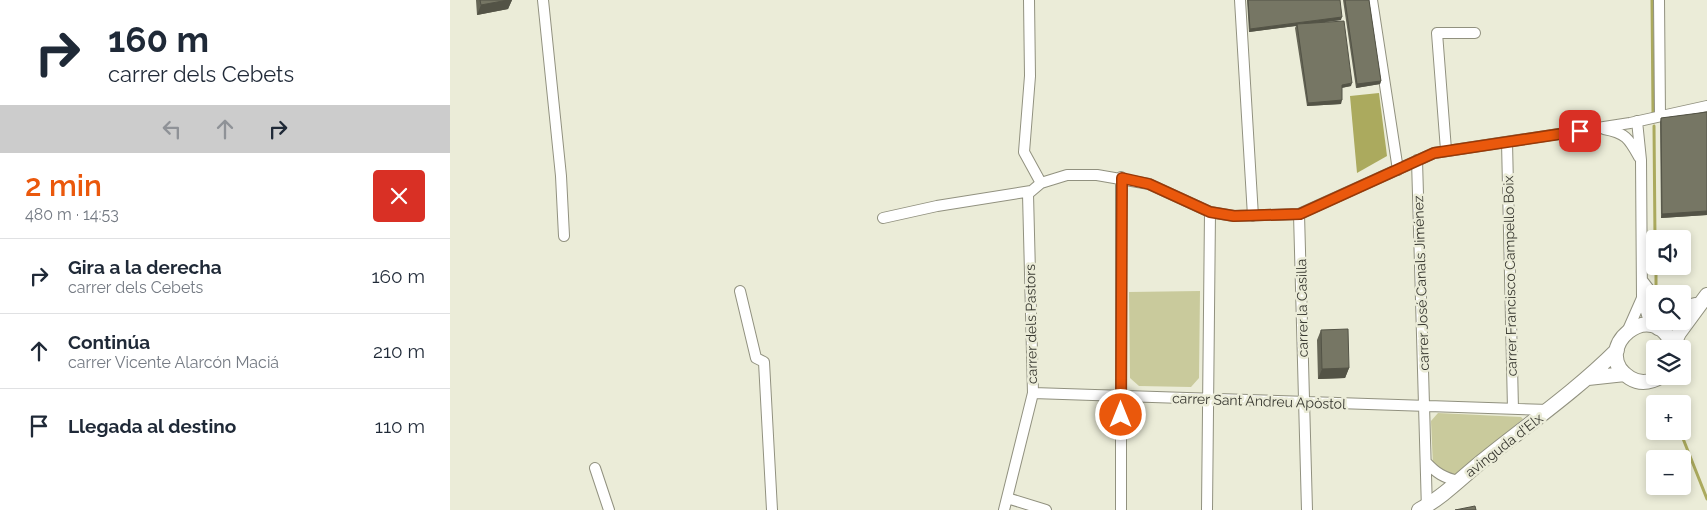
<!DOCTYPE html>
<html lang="es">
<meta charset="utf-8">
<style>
:root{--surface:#fff;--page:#f6f6f7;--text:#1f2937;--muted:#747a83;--line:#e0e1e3;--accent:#ea580c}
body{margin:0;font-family:Raleway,sans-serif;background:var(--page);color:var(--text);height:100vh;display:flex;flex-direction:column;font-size:19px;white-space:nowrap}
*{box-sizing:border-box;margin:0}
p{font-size:16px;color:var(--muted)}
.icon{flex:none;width:28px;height:28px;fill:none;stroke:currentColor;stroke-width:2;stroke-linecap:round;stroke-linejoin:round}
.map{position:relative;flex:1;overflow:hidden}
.side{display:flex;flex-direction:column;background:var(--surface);width:450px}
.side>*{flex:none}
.banner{background:#fff;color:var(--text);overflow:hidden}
.buttons{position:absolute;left:1196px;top:230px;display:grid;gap:10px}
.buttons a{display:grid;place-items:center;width:45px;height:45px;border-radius:5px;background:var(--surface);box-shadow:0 2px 8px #0003;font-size:25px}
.pin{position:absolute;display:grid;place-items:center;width:42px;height:42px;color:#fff;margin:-21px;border-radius:10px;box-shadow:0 2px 8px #0006}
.me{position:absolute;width:55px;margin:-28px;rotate:0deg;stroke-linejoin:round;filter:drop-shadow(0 0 4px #0008)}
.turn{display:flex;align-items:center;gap:18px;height:105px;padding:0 25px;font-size:22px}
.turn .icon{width:65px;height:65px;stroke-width:2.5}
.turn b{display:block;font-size:35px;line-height:42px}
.lanes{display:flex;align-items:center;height:48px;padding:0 25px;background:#0003;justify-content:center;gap:25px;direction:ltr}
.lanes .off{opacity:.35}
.round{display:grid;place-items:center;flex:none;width:52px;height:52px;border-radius:5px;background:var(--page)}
.head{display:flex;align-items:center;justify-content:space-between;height:85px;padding:0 25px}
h1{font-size:30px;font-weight:600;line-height:38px;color:var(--accent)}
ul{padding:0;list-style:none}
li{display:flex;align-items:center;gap:15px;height:75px;padding:0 25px;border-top:1px solid var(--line)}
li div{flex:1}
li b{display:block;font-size:19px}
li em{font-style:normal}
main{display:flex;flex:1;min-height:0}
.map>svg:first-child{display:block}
.green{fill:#c9ca9c}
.water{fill:#abaa5e}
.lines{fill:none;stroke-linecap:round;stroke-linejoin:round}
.stream{stroke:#abaa5e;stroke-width:3}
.minor-casing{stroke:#91917f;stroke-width:12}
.secondary-casing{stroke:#91917f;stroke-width:16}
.minor{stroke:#fff;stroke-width:10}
.secondary{stroke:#fff;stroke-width:14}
.wall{fill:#656556}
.shaded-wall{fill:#535346}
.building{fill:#767664;stroke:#535346}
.route-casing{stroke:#983908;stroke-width:12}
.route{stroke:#ea580c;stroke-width:9}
.labels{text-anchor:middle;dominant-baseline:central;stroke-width:5;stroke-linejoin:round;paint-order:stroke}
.street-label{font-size:14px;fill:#383830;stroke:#ebecd8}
</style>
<main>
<section class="side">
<div class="banner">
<div class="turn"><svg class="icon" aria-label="right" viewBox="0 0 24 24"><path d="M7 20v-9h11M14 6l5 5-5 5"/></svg><div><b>160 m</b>carrer dels Cebets</div></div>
<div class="lanes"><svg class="icon off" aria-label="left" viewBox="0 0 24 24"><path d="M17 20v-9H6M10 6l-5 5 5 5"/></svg><svg class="icon off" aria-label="ahead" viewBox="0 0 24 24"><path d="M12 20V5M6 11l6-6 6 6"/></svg><svg class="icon" aria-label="right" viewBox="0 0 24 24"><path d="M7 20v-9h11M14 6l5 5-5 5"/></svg></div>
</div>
<div class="head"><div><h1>2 min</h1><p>480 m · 14:53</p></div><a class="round" style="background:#d93025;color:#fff"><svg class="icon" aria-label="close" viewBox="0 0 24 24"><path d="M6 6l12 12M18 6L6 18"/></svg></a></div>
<ul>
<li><svg class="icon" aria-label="right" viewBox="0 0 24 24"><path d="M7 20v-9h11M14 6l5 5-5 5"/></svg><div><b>Gira a la derecha</b><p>carrer dels Cebets</p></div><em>160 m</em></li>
<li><svg class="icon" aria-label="ahead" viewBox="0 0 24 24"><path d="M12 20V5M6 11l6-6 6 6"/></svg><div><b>Continúa</b><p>carrer Vicente Alarcón Maciá</p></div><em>210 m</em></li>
<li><svg class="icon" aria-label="arrive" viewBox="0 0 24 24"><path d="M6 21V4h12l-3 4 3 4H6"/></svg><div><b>Llegada al destino</b></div><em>110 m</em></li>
</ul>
</section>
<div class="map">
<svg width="1257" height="510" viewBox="0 0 1257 510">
<rect width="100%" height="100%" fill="#ebecd8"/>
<path class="green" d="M750,291L749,378L741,387L689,386L680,378L679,292Z
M988,413L1071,417L1073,419L1003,477L983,466L981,421Z"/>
<path class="water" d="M929,93L937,156L907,173L900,96Z"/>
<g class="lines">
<path class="stream" d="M1202,0L1203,112
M1204,126L1205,239
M1206,266V291
M1230,431L1257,499"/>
<defs>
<path id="minor" d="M93,0L111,176L114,236
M579,0L580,76L574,152L591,183
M790,0L803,216
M922,0L948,170
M1209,0L1210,115
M1187,121L1191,160L1192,298L1200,325
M1154,129C1176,133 1179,139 1189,157
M1057,142L1063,409
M996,150L987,33H1025
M967,160L977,510
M849,214L857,510
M433,218L487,206L581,191
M1192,280L1205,297
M290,291L306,358L314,362L322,510
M1232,306L1245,303
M1177,332L1192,298
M583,393L1099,410
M976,462C986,473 994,478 1009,481
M145,468L159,510
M557,498L596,510
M554,510L583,393L578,194L591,183L617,175H647L699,184L760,212L784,216L849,214L984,153L1180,123L1257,106
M671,510V177
M757,510L760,212"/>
<path id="secondary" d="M1208,328L1224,321
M1223,346L1229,333L1257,295
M1212,376C1202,382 1191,385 1180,378C1137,351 1204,291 1224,349
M1138,378L1175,374
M969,510C995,496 1014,475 1036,458C1081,422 1127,390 1167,350"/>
</defs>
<use href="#minor" class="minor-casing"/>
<use href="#secondary" class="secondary-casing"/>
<use href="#minor" class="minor"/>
<use href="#secondary" class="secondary"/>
</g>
<path class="wall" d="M26,0H62L58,9L27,15Z
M797,0H890L891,20L875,22L901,86L892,88L891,104L857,106L845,28L846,26L799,32Z
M893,0H919L931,81L930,84L906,88Z
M1257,112V215L1211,218L1210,122L1211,118Z
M871,330L899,368L895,378L868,379L867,340Z"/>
<path class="shaded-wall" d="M58,0H62L58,9L27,15L31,5Z
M892,17L891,20L799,32L800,29Z
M931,81L930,84L906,88L907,84Z
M902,83L901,86L890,88L892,85Z
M892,100L891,104L857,106L858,103Z
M1257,211V215L1211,218L1212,214Z
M899,368L895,378L868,379L872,369Z"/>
<path class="building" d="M30,0H58L31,5Z
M798,0H890L892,17L800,29Z
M895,0H919L931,81L907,84Z
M894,21L902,83L892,85V100L858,103L847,24Z
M1257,112V211L1212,214L1211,118Z
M898,329L899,368L872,369L871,330Z
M1025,506L1026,510H1005Z"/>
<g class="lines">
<defs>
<path id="route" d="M671,415L672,178L699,184L760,212L784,216L850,214L984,153L1130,131"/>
</defs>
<use href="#route" class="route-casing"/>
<use href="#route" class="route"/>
</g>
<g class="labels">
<g class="street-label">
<text transform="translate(1060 276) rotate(-91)">carrer Francisco Campello Boix</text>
<text transform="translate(971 283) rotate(-92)">carrer José Canals Jiménez</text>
<text transform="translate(852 308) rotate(-91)">carrer la Casilla</text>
<text transform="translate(581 324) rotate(-91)">carrer dels Pastors</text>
<text transform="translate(809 401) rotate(2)">carrer Sant Andreu Apòstol</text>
<text transform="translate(1054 445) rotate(-38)">avinguda d'Elx</text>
</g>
</g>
</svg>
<div class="buttons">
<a><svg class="icon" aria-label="sound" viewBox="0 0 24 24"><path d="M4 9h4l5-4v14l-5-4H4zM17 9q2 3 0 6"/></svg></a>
<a><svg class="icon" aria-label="search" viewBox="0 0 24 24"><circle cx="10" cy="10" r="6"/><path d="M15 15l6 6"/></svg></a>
<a><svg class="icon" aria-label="layers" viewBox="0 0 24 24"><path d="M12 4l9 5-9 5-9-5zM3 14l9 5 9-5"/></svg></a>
<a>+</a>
<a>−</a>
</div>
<div class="pin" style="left:1130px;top:131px;background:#d93025"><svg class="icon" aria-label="arrive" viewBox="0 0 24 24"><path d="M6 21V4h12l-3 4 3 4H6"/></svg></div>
<svg class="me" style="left:671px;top:415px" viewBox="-20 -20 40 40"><circle r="17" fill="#ea580c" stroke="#fff" stroke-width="3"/><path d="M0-11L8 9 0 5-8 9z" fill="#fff"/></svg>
</div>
</main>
